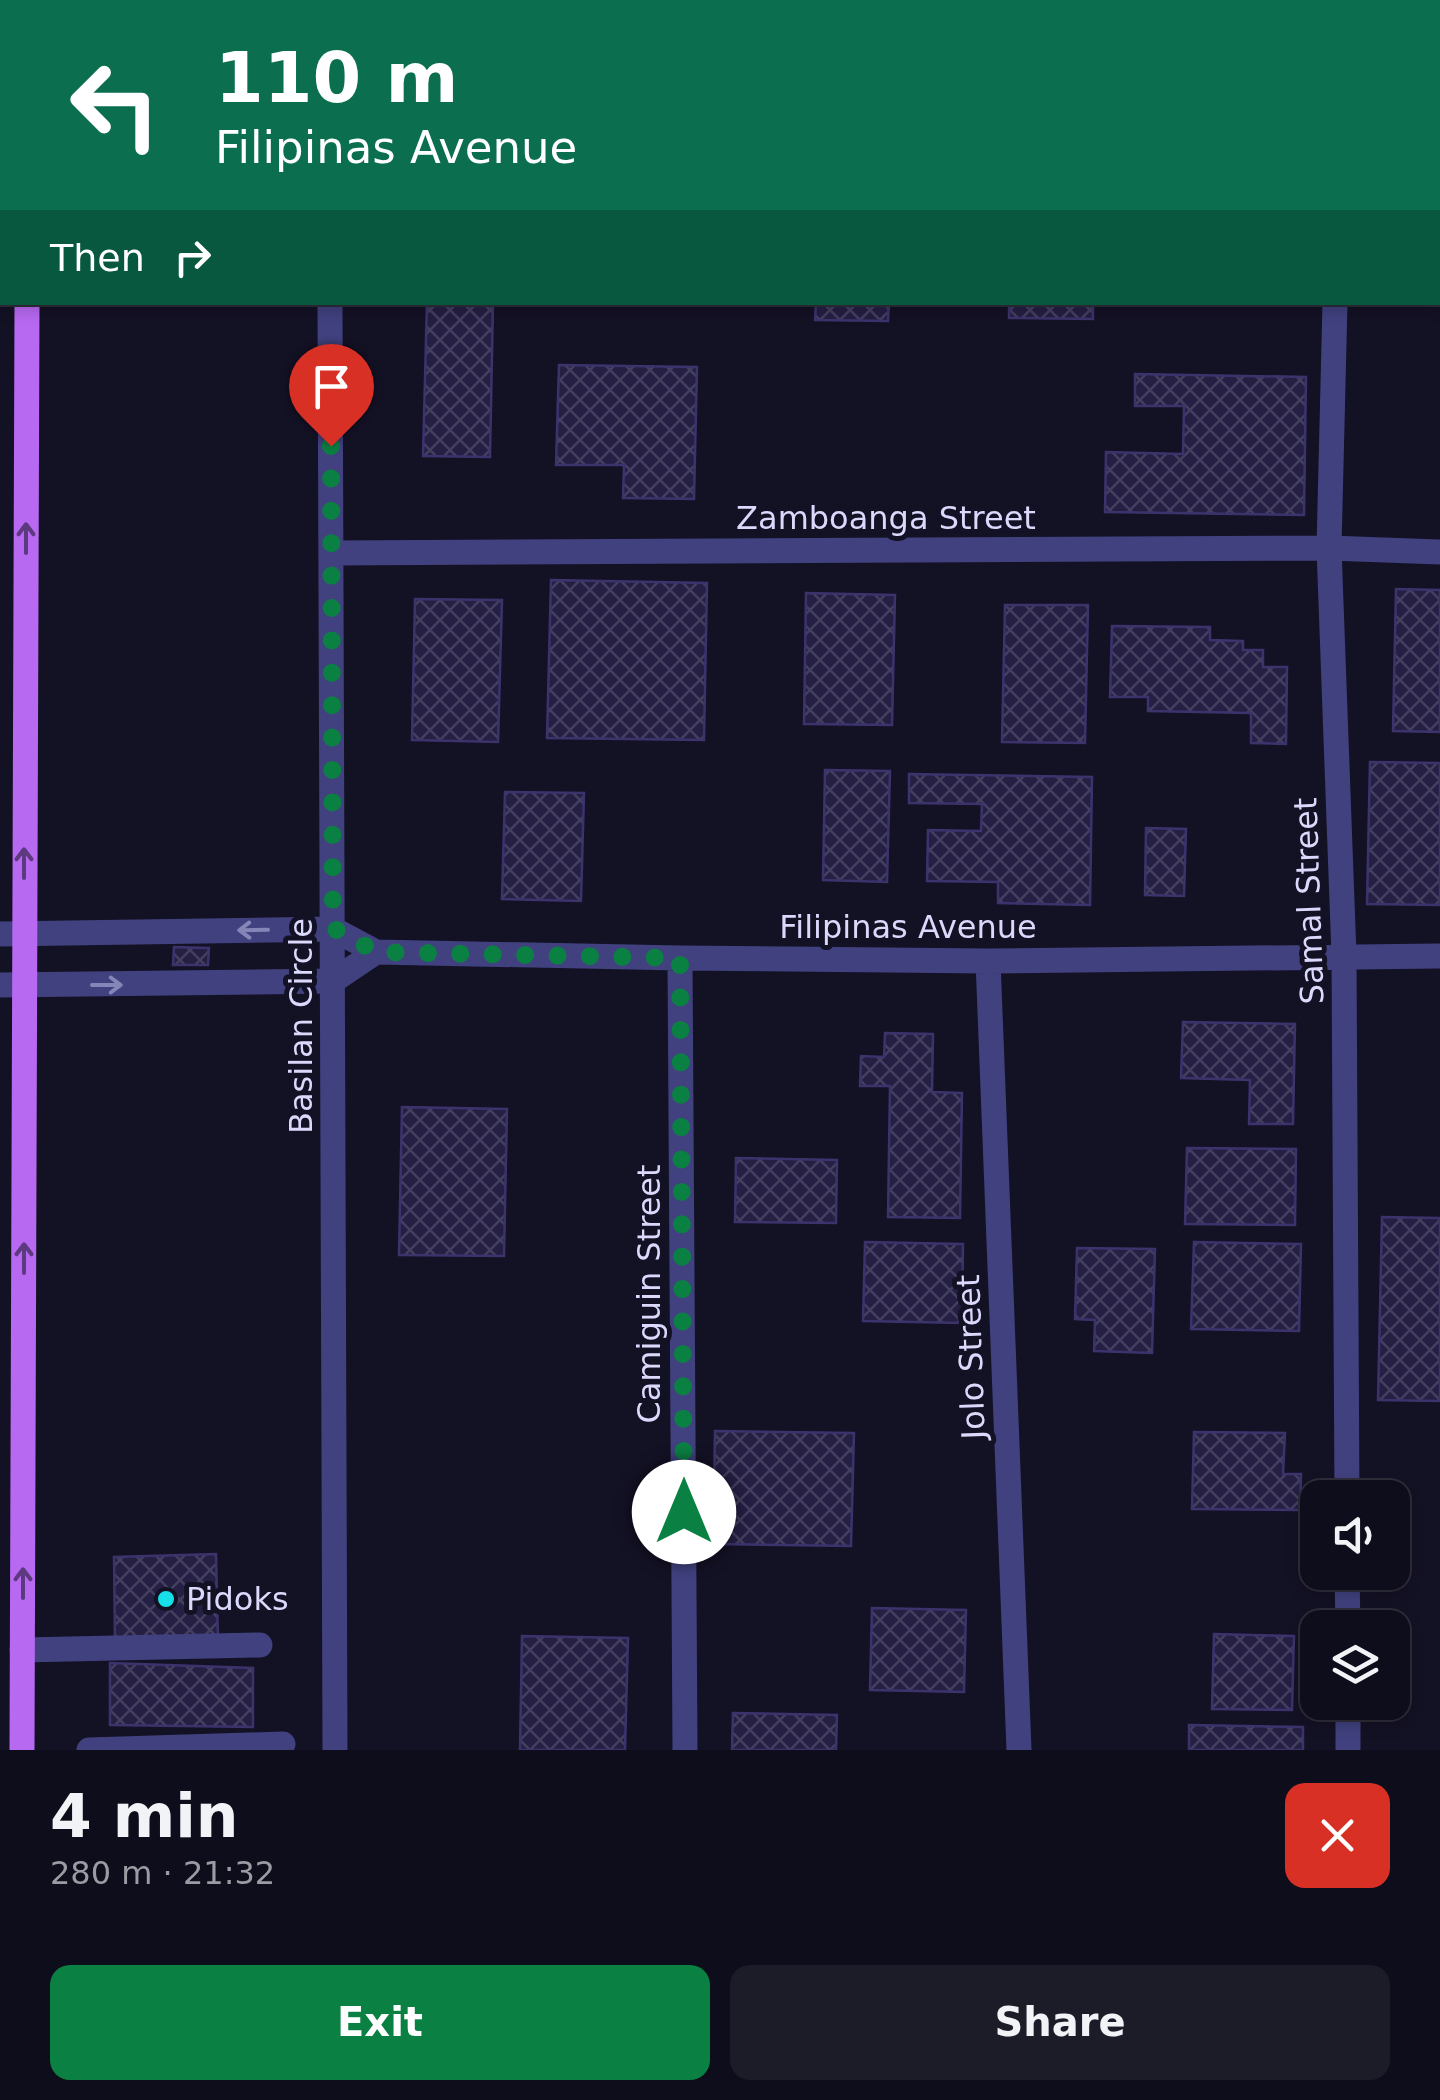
<!DOCTYPE html>
<meta charset="utf-8">
<style>
:root{--surface:#0e0d1b;--page:#1c1b28;--text:#f1f3f6;--muted:#9b9ca3;--line:#2e2d3a;--accent:#0b8043}
body{margin:0;font-family:"DejaVu Sans",sans-serif;background:var(--page);color:var(--text);height:100vh;display:flex;flex-direction:column;font-size:38px;white-space:nowrap}
*{box-sizing:border-box;margin:0}
p{font-size:32px;color:var(--muted)}
.icon{flex:none;width:55px;height:55px;fill:none;stroke:currentColor;stroke-width:2;stroke-linecap:round;stroke-linejoin:round}
.map{position:relative;height:1750px;overflow:hidden}
.sheet{display:flex;flex-direction:column;background:var(--surface);flex:1}
.sheet>*{flex:none}
.guide{position:absolute;left:0px;top:0px;width:1440px;height:305px;box-shadow:0 5px 15px #0003,0 0 0 2px var(--line);background:#0b6e4f;color:#fff;overflow:hidden}
.controls{position:absolute;left:1300px;top:1480px;display:grid;gap:20px}
.controls a{display:grid;place-items:center;width:110px;height:110px;border-radius:20px;background:var(--surface);box-shadow:0 5px 15px #0003,0 0 0 2px var(--line);font-size:50px}
.pin{position:absolute;display:grid;place-items:center;width:85px;height:85px;color:#fff;margin:-102px -42px;border-radius:50% 50% 50% 0;rotate:-45deg;box-shadow:0 0 10px #0007}
.pin .icon{rotate:45deg}
.me{position:absolute;width:110px;margin:-55px;rotate:0deg;stroke-linejoin:round;filter:drop-shadow(0 0 8px #0008)}
.turn{display:flex;align-items:center;gap:35px;height:210px;padding:0 50px;font-size:45px}
.turn .icon{width:130px;height:130px;stroke-width:2.5}
.turn b{display:block;font-size:70px;line-height:85px}
.then{display:flex;align-items:center;height:95px;padding:0 50px;background:#0003;gap:20px;font-size:38px}
.round{display:grid;place-items:center;flex:none;width:105px;height:105px;border-radius:20px;background:var(--page)}
.overview{display:flex;align-items:center;justify-content:space-between;height:170px;padding:0 50px}
h1{font-size:60px;font-weight:600;line-height:75px}
.primary-button{display:flex;gap:20px;margin-top:auto;padding:20px 50px}
.primary-button a{flex:1;height:115px;border-radius:20px;background:var(--accent);color:#fff;font-size:40px;font-weight:600;line-height:115px;text-align:center}
.primary-button a+a{background:var(--page);color:var(--text)}
.map>svg:first-child{display:block}
.building{fill:url(#building-cross-hatch);stroke:#3c336d;stroke-width:2.5}
.lines{fill:none;stroke-linecap:round;stroke-linejoin:round}
.minor{stroke:#41417f;stroke-width:25}
.major{stroke:#b769f1;stroke-width:25}
.oneway{stroke:#5d3980}
.oneway2{stroke:#8685b7}
.route{stroke:#0b8043;stroke-width:18;stroke-dasharray:0 32.4}
.poi-dot{fill:#16dfe9;stroke:#131124;stroke-width:4}
.labels{text-anchor:middle;dominant-baseline:central;stroke-width:10;stroke-linejoin:round;paint-order:stroke}
.street-label{font-size:32px;fill:#dad8fb;stroke:#131124}
.poi-label{font-size:32px;fill:#dad8fb;stroke:#131124;text-anchor:start}
</style>
<div class="map">
<svg width="1440" height="1750" viewBox="0 0 1440 1750">
<defs>
<pattern id="building-cross-hatch" width="8" height="8" patternUnits="userSpaceOnUse" patternTransform="scale(2.5)"><rect width="8" height="8" fill="#241f43"/><path d="M0 0l8 8M0 8l8-8" fill="none" stroke="#433f5f"/></pattern>
</defs>
<rect width="100%" height="100%" fill="#131124"/>
<path class="building" d="M408,0H469V2H408Z
M617,0H690V2H617Z
M427,302H493L490,457L423,456Z
M816,302H889L888,321L815,320Z
M1009,302H1093V319L1009,318Z
M559,365L697,367L694,499L623,498L624,465H556Z
M1135,374L1306,377L1304,515L1105,512L1106,452L1183,454L1184,406H1135Z
M551,580L707,583L704,740L547,738Z
M1396,589L1440,590V732L1393,731Z
M806,593L895,595L892,725L804,724Z
M415,599L502,600L498,742L412,740Z
M1005,605H1088L1085,743L1002,742Z
M1112,626L1210,627V640L1243,641V650H1263V667H1287L1286,744L1251,743V713L1148,711V697H1110Z
M1370,762L1440,763V905L1367,904Z
M825,770L890,771L887,882L823,880Z
M909,774L1092,777L1090,905L998,903V882L927,881L928,830L981,831L982,804L909,803Z
M505,792L584,793L581,901L502,899Z
M1146,828L1186,829L1184,896L1145,895Z
M174,947L209,948L208,965H173Z
M1183,1022L1295,1024L1293,1124H1249L1250,1080L1181,1078Z
M885,1033L933,1034L932,1092L962,1093L960,1218L888,1217L890,1086H860L861,1056L884,1057Z
M402,1107L507,1109L504,1256L399,1255Z
M1187,1148L1296,1149L1295,1225L1185,1224Z
M736,1158L837,1160L836,1223L735,1222Z
M1382,1217L1440,1218V1401L1378,1400Z
M865,1242L963,1244L962,1323L863,1321Z
M1194,1242L1301,1244L1299,1331L1191,1329Z
M1077,1248L1155,1249L1152,1353L1094,1351L1095,1320L1075,1319Z
M715,1431L854,1433L851,1546L713,1544Z
M1194,1432L1285,1433L1283,1474H1301L1300,1510L1192,1509Z
M216,1554L218,1640L115,1644L114,1557Z
M872,1608L966,1610L964,1692L870,1690Z
M1214,1634L1294,1636L1292,1710L1212,1709Z
M522,1636L628,1638L625,1750H520Z
M110,1663L253,1668V1727L110,1725Z
M733,1713L837,1715L836,1750H732Z
M1189,1725L1303,1727V1750H1189Z"/>
<g class="lines">
<path class="minor" d="M336,2V0
M1354,2L1355,0
M1438,183L1440,184
M330,302L335,1750
M1335,302L1329,548L1344,956L1347,1498
M332,553L1329,548L1440,552
M0,934L333,929L376,952L680,958L988,961L1440,956
M680,958L685,1750
M988,961L1019,1750
M0,985L333,981L376,952
M1347,1572L1348,1628
M22,1650L260,1645
M1348,1702V1750
M89,1750L283,1744"/>
<path class="major" d="M28,2V0
M22,1750L27,302"/>
</g>
<defs><path id="oneway-shaft" d="M-6 0H5M1.5-3L5.5 0L1.5 3" fill="none" stroke-width="1.6" stroke-linecap="round" stroke-linejoin="round" transform="scale(2.5)"/></defs>
<g class="oneway">
<use href="#oneway-shaft" transform="translate(26 538) rotate(-90)"/>
<use href="#oneway-shaft" transform="translate(24 863) rotate(-90)"/>
<use href="#oneway-shaft" transform="translate(24 1258) rotate(-90)"/>
<use href="#oneway-shaft" transform="translate(23 1583) rotate(-90)"/>
</g>
<g class="oneway2">
<use href="#oneway-shaft" transform="translate(253 930) rotate(179)"/>
<use href="#oneway-shaft" transform="translate(107 985)"/>
</g>
<g class="lines">
<path class="route" d="M331,446L333,928L376,952L680,958L684,1512"/>
</g>
<circle class="poi-dot" cx="166" cy="1599" r="10"/>
<g class="labels">
<g class="street-label">
<text x="886" y="518">Zamboanga Street</text>
<text transform="translate(1309 901) rotate(-92)">Samal Street</text>
<text x="908" y="927">Filipinas Avenue</text>
<text transform="translate(301 1026) rotate(-90)">Basilan Circle</text>
<text transform="translate(649 1294) rotate(-90)">Camiguin Street</text>
<text transform="translate(971 1357) rotate(-92)">Jolo Street</text>
</g>
<g class="poi-label">
<text x="186" y="1599">Pidoks</text>
</g>
</g>
</svg>
<div class="controls">
<a><svg class="icon" aria-label="sound" viewBox="0 0 24 24"><path d="M4 9h4l5-4v14l-5-4H4zM17 9q2 3 0 6"/></svg></a>
<a><svg class="icon" aria-label="layers" viewBox="0 0 24 24"><path d="M12 4l9 5-9 5-9-5zM3 14l9 5 9-5"/></svg></a>
</div>
<div class="pin" style="left:331px;top:446px;background:#d93025"><svg class="icon" aria-label="arrive" viewBox="0 0 24 24"><path d="M6 21V4h12l-3 4 3 4H6"/></svg></div>
<svg class="me" style="left:684px;top:1512px" viewBox="-20 -20 40 40"><circle r="19" fill="#fff"/><path d="M0-13L10 11 0 6-10 11z" fill="#0b8043"/></svg>
<div class="guide">
<div class="turn"><svg class="icon" aria-label="left" viewBox="0 0 24 24"><path d="M17 20v-9H6M10 6l-5 5 5 5"/></svg><div><b>110 m</b>Filipinas Avenue</div></div>
<div class="then">Then<svg class="icon" aria-label="right" viewBox="0 0 24 24"><path d="M7 20v-9h11M14 6l5 5-5 5"/></svg></div>
</div>
</div>
<section class="sheet">
<div class="overview"><div><h1>4 min</h1><p>280 m · 21:32</p></div><a class="round" style="background:#d93025;color:#fff"><svg class="icon" aria-label="close" viewBox="0 0 24 24"><path d="M6 6l12 12M18 6L6 18"/></svg></a></div>
<div class="primary-button"><a>Exit</a><a>Share</a></div>
</section>
